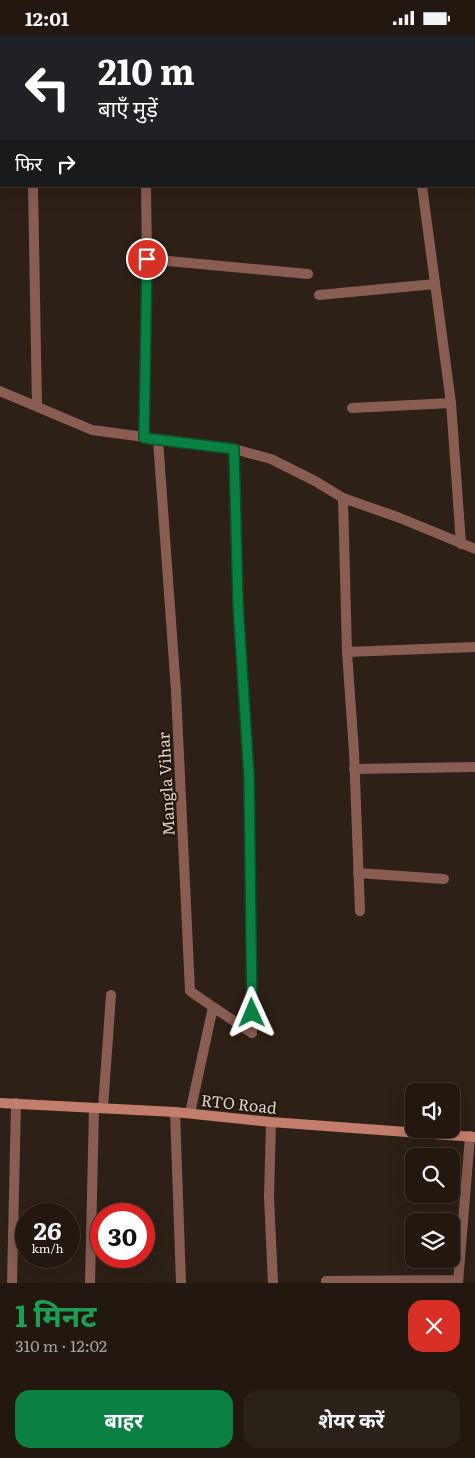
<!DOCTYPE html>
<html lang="hi">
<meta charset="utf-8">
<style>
:root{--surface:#221810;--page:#2a2119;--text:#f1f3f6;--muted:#a2a09f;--line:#3f3730;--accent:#0b8043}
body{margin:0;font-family:Literata,"Noto Sans Devanagari",serif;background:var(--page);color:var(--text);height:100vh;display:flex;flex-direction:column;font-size:19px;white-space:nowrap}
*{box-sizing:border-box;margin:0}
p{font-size:16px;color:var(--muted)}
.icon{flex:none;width:28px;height:28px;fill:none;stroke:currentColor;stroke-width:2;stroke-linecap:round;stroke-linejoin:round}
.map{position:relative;height:1248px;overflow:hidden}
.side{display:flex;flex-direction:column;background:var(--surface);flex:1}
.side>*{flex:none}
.top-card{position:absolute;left:0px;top:0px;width:475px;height:152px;box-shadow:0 5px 20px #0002,0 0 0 1px var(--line);background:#202124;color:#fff;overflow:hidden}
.tools{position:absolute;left:405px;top:1048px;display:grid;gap:10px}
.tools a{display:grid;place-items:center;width:55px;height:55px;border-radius:10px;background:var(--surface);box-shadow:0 5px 20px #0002,0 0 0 1px var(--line);font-size:25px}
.speed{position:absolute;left:15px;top:1168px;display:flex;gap:10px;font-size:25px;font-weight:700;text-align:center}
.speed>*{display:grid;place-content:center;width:65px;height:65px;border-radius:50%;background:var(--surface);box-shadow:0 5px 20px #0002,0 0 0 1px var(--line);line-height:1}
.speed small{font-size:12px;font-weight:400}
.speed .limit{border:8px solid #d22;background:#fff;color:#111}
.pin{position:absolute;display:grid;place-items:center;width:42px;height:42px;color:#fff;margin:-21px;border:2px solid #fff;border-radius:50%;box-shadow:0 1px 5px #0007}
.me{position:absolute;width:55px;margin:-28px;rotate:359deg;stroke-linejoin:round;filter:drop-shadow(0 0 4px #0008)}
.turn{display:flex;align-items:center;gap:18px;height:105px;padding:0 15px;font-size:22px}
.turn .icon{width:65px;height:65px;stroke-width:2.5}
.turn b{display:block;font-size:35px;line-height:42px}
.then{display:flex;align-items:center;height:48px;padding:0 15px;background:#0003;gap:10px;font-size:19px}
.round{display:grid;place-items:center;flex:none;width:52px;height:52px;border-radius:15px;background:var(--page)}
.overview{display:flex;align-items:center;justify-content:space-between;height:85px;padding:0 15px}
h1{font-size:30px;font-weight:700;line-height:38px;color:#1e9e55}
.action{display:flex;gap:10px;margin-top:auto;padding:10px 15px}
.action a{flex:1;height:58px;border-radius:15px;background:var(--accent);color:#fff;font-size:20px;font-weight:700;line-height:58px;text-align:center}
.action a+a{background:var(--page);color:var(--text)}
.status{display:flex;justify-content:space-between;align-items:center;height:35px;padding:0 25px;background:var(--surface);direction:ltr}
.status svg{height:14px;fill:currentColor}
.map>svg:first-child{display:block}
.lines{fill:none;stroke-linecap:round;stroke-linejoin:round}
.street{stroke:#895d52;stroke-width:10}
.secondary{stroke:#c37d6c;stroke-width:10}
.route-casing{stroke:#07532c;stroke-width:12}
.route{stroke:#0b8043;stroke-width:9}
.labels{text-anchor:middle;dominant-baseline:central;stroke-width:4;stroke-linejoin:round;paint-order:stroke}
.street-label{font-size:16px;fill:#dbd2cb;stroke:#23170d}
</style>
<div class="status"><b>12:01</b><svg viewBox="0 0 49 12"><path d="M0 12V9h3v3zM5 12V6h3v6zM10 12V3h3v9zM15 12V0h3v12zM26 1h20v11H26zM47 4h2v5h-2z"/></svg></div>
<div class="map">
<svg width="475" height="1248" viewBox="0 0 475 1248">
<rect width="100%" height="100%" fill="#2d2016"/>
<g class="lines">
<path class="street" d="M30,0V1
M159,0L172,1
M400,0L401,1
M146,1V0
M0,31H1
M33,151L37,372
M422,151L451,368L461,509
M147,224L308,239
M319,260L435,249
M0,356L92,395L234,414L271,424L315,446L343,463L400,483L475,514
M352,373L451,368
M144,403L147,224L146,151
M158,405L176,656L190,956L213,972L190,1078
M343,463L347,617L354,717L360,876
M347,617L475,612
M354,734L475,732
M358,838L444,844
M213,972L252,998L249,742L238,569L234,414
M103,1073L111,960
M175,1077L181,1248
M271,1087L269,1162L273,1248
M326,1246L458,1245
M12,1248L16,1068
M90,1248L94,1073
M458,1248L470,1101"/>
<path class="secondary" d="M0,1068L175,1077L271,1087L475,1102"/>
</g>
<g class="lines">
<defs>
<path id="route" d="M147,224L144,403L234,414L238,569L249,742L252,978"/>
</defs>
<use href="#route" class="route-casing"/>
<use href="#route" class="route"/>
</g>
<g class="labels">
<g class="street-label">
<text transform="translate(165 749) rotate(-93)">Mangla Vihar</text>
<text transform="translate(239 1068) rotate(6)">RTO Road</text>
</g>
</g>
</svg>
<div class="tools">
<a><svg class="icon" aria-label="sound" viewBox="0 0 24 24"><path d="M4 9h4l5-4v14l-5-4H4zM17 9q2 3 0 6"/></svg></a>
<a><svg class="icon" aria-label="search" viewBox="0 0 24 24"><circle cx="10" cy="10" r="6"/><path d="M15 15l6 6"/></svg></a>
<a><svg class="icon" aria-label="layers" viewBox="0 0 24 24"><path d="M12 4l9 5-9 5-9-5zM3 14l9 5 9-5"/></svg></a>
</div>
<div class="speed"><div>26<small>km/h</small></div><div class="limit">30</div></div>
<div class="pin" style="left:147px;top:224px;background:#d93025"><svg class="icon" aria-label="arrive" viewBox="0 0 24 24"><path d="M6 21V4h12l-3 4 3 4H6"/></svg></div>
<svg class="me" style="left:252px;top:978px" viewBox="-20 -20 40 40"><path d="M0-17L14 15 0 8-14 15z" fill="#0b8043" stroke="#fff" stroke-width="4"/></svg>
<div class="top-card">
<div class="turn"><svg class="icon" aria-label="left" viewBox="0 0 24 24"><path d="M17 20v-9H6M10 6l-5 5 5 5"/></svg><div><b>210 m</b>बाएँ मुड़ें</div></div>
<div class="then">फिर<svg class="icon" aria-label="right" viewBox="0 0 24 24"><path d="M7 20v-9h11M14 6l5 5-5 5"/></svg></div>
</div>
</div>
<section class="side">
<div class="overview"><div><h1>1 मिनट</h1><p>310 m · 12:02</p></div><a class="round" style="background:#d93025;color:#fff"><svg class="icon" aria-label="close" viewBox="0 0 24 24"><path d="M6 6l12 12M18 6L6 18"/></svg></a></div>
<div class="action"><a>बाहर</a><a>शेयर करें</a></div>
</section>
